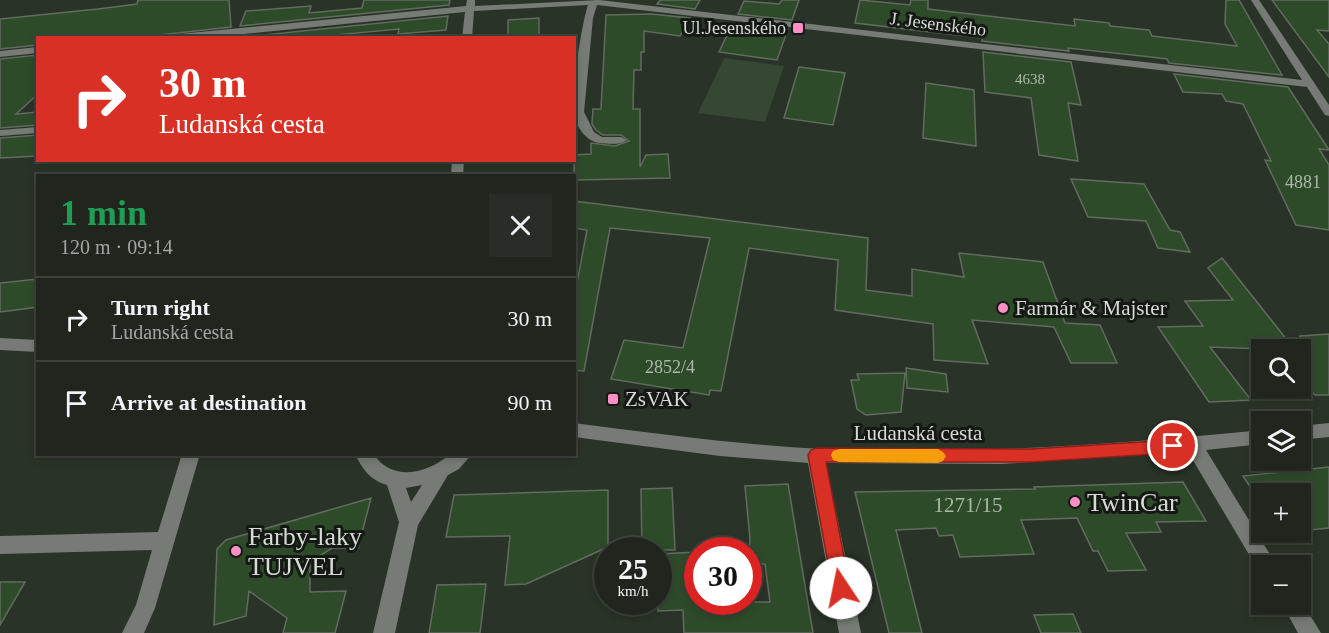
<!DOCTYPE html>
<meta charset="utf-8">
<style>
:root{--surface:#20261e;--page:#282e27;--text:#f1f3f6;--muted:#a2a5a4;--line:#3d433c}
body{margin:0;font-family:Georgia,serif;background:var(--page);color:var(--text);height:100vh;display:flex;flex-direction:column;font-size:22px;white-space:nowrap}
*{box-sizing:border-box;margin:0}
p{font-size:20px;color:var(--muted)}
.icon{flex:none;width:33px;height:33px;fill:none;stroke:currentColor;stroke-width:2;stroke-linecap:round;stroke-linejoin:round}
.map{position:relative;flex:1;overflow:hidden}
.side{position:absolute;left:36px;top:174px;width:540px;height:282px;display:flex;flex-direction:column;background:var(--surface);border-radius:0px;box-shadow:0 3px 9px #0003,0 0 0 2px var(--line)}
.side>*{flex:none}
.guide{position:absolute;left:36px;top:36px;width:540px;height:126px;border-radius:0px;box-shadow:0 3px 9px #0003,0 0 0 2px var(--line);background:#d93025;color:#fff;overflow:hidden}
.fabs{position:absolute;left:1251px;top:339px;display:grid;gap:12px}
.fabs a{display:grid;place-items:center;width:60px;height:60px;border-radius:0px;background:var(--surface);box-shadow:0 3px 9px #0003,0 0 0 2px var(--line);font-size:30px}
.speed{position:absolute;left:594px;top:537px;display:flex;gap:12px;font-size:30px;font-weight:700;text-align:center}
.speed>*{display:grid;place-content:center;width:78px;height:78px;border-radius:50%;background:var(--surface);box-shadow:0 3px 9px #0003,0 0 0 2px var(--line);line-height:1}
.speed small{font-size:15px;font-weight:400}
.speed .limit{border:9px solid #d22;background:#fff;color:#111}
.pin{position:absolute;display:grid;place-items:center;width:51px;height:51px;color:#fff;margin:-26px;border:3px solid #fff;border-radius:50%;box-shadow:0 2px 6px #0007}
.me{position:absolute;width:66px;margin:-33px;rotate:349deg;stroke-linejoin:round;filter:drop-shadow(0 0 4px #0008)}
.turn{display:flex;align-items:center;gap:21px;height:126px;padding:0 24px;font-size:27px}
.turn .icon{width:78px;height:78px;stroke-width:2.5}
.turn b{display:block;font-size:42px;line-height:51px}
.round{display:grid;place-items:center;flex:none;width:63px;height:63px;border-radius:0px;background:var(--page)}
.summary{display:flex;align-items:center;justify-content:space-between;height:102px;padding:0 24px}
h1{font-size:36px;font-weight:600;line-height:45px;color:#1e9e55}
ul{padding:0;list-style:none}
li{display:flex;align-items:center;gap:18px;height:84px;padding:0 24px;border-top:2px solid var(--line)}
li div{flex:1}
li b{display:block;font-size:22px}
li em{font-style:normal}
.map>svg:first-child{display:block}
.green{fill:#364833}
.building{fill:#2e4b29;stroke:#616c5f;stroke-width:1.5}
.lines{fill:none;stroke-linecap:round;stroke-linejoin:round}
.minor{fill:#767b75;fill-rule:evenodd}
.route{fill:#d93025;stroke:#8d1f18;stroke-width:1.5}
.slow{fill:#f59e0b}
.poi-dot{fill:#fc8fc3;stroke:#151914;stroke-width:2}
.labels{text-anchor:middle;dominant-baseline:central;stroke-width:6;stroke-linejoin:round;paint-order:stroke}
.far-number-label{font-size:15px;fill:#abb8a9}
.far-street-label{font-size:18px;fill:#d5dcd4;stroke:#151914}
.far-poi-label{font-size:18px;fill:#d5dcd4;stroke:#151914;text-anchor:end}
.number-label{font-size:18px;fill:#abb8a9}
.poi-label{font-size:21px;fill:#d5dcd4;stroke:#151914;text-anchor:start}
.street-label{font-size:21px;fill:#d5dcd4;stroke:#151914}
.near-number-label{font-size:21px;fill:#abb8a9}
.near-poi-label{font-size:26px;fill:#d5dcd4;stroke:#151914;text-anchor:start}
</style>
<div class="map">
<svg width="1329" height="633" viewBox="0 0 1329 633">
<rect width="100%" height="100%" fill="#2a3328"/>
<path class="green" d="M724,58L784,66L765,122L698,113Z"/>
<path class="building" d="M138,0H229L231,27L132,38H38V45L0,49V19L98,9L137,4Z
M364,0H450L449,5L240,26L246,11L311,6L309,13L362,8Z
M660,0H700L695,9L657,4Z
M782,0H799L792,20L738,14L744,1L779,4Z
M860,0L910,5L911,0H928V9L1075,26L1074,19L1109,23L1110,26L1149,30L1152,36L1237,46L1225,24L1226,0H1239L1282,75L1169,63L1167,59L1151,57L1068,48L1069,51L982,41V38L855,23Z
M1272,0H1329V31L1317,30L1329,44V77Z
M651,14L690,18L680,36L644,31V52H641V70H634L633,109H640V167L646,155L668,154L670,178L574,180V155L591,154V143L615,146L629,141L621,135H603L596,130L592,124L593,109H601L606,15Z
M448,16L446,30L398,34L399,29L335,35L334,38H235Z
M539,18V38H508V20Z
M733,23L788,29L777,60L719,52Z
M983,52L1071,62L1081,105L1068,103L1078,161L1039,155L1031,98L985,92Z
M38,55V94L16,114L38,112V125L0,128V59Z
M799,67L845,73L833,125L784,118Z
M1174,74L1288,87L1329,150L1319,149L1329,165V230L1296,225L1265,160L1271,161L1243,104L1226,101L1222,94L1183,92Z
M926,83L974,90L976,146L923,138Z
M38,135V156L0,158V138Z
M1071,179L1144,184L1170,230L1180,232L1190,252L1158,248L1146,221L1088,217Z
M574,201L868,238L866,290L912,296V269L964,277L959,253L1043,262L1065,323L1100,325L1117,363H1071L1054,327L972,320L988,364L934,360L933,324L835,310L838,260L749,248L721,391L710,390L709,395L611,379L624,340L683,348L710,238L610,228L584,371L574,370V299L587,230L574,228Z
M1222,258L1295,350L1210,347L1251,400L1209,402L1158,327L1203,326L1185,301L1233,300L1208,268Z
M38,279V307L0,312V283Z
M1329,334V395H1315L1300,378V336Z
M906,368L946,374L948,392L907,388Z
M905,373L901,412L866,415L857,409L851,380H859L857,374Z
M1329,467V528L1300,531V494H1255L1243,476Z
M1183,482L1206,521L1156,522L1161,532L1126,533L1146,570L1108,571L1098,551H1093L1077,518L1021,520L1034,554L960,557L953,535L939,536L936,528L896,530L922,633H889L855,492L1035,489L1034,487Z
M788,484L813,633H684L683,610L658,611V554L698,552V602H770L765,564H748L750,539L745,486Z
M672,488L675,550H642L641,489Z
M608,490V547L526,584L505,585L510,536L446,537L454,495Z
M371,498L358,548H332L310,562V592L346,591L335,633H283L287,618L249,591L246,616L214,625L217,549L226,540Z
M0,582H25L0,625Z
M486,584L480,633H429L437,585Z
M1073,614L1081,633H1041L1034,615Z"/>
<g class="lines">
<path class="minor" d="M467,0H475V6L599,0L1302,80L1251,0H1259L1329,105V116L1325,115L1307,87L597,5L593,18L584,112L594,132L602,137H621L627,140C621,145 609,144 600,143C587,142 576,127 574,115C571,93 581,26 588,5L474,11L472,38H462L465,12L204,38H165L169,35L466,6Z
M38,47V53L0,57V51Z
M38,127V133L0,136V130Z
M452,160H464L463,176H451Z
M0,338L38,340V352L0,350Z
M574,423C651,433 727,443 804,448C957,456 1110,445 1262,430V444L1206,450L1277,566H1262L1260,573L1188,452L1002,464L826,463L861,633H839L808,463L720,456L574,437Z
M1329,423V437L1300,440V426Z
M182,454H200L155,608L144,633H122L136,605L152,550L0,554V536L158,532Z
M355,454H374C386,475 412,476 432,466C439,463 446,456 453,454C458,453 466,454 472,454L459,469L448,475L418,525L395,633H373L399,522L387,485C370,480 363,470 355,454ZM422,485L411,502L406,488Z
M1300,599L1321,633H1298L1282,604H1300Z"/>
</g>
<path class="route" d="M1173,440L1179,442L1181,446L1179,451L1173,453L1031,462H826L850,588L847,595L841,597L834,595L808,455L811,450L816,448L1031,449Z"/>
<path class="slow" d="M839,449H938L943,452L946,456L943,461L938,463L839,462L833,460L831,455L833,451Z"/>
<g class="poi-dot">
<rect x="792" y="22" width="12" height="12" rx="3"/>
<circle cx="1003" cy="308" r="6"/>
<rect x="607" y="393" width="12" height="12" rx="3"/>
<circle cx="1075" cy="502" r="6"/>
<circle cx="236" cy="551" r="6"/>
</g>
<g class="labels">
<g class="far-number-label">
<text x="1030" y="79">4638</text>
</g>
<g class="far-street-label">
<text transform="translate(938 24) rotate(7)">J. Jesenského</text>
</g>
<g class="far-poi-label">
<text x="786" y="28">Ul.Jesenského</text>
</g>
<g class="number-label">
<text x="1303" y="182">4881</text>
<text x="670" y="367">2852/4</text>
</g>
<g class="poi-label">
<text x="1015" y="308">Farmár &amp; Majster</text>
<text x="625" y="399">ZsVAK</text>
</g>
<g class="street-label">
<text x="918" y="433">Ludanská cesta</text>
</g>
<g class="near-number-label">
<text x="968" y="505">1271/15</text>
</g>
<g class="near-poi-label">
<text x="1087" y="502">TwinCar</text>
<text x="248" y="536">Farby-laky<tspan x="248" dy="30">TUJVEL</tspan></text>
</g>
</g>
</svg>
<div class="fabs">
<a><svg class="icon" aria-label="search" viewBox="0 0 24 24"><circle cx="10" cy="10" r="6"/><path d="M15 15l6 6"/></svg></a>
<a><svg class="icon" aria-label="layers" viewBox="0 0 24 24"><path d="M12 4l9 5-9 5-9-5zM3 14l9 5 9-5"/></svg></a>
<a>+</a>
<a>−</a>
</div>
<div class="speed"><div>25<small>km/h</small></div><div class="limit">30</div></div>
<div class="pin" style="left:1173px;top:446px;background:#d93025"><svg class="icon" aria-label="arrive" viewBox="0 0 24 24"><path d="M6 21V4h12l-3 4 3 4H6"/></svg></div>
<svg class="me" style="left:841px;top:588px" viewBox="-20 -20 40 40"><circle r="19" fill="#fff"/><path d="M0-13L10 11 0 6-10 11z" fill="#d93025"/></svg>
<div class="guide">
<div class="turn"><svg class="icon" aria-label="right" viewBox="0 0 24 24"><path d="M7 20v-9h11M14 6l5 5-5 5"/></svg><div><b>30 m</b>Ludanská cesta</div></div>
</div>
<section class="side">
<div class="summary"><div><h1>1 min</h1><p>120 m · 09:14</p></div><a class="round"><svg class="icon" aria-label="close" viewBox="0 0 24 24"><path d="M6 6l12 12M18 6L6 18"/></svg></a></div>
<ul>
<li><svg class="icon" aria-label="right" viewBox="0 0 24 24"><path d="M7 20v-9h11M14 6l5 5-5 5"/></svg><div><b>Turn right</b><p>Ludanská cesta</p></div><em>30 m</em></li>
<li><svg class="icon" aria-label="arrive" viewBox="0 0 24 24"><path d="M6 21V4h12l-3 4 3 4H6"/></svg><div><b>Arrive at destination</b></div><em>90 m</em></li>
</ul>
</section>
</div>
